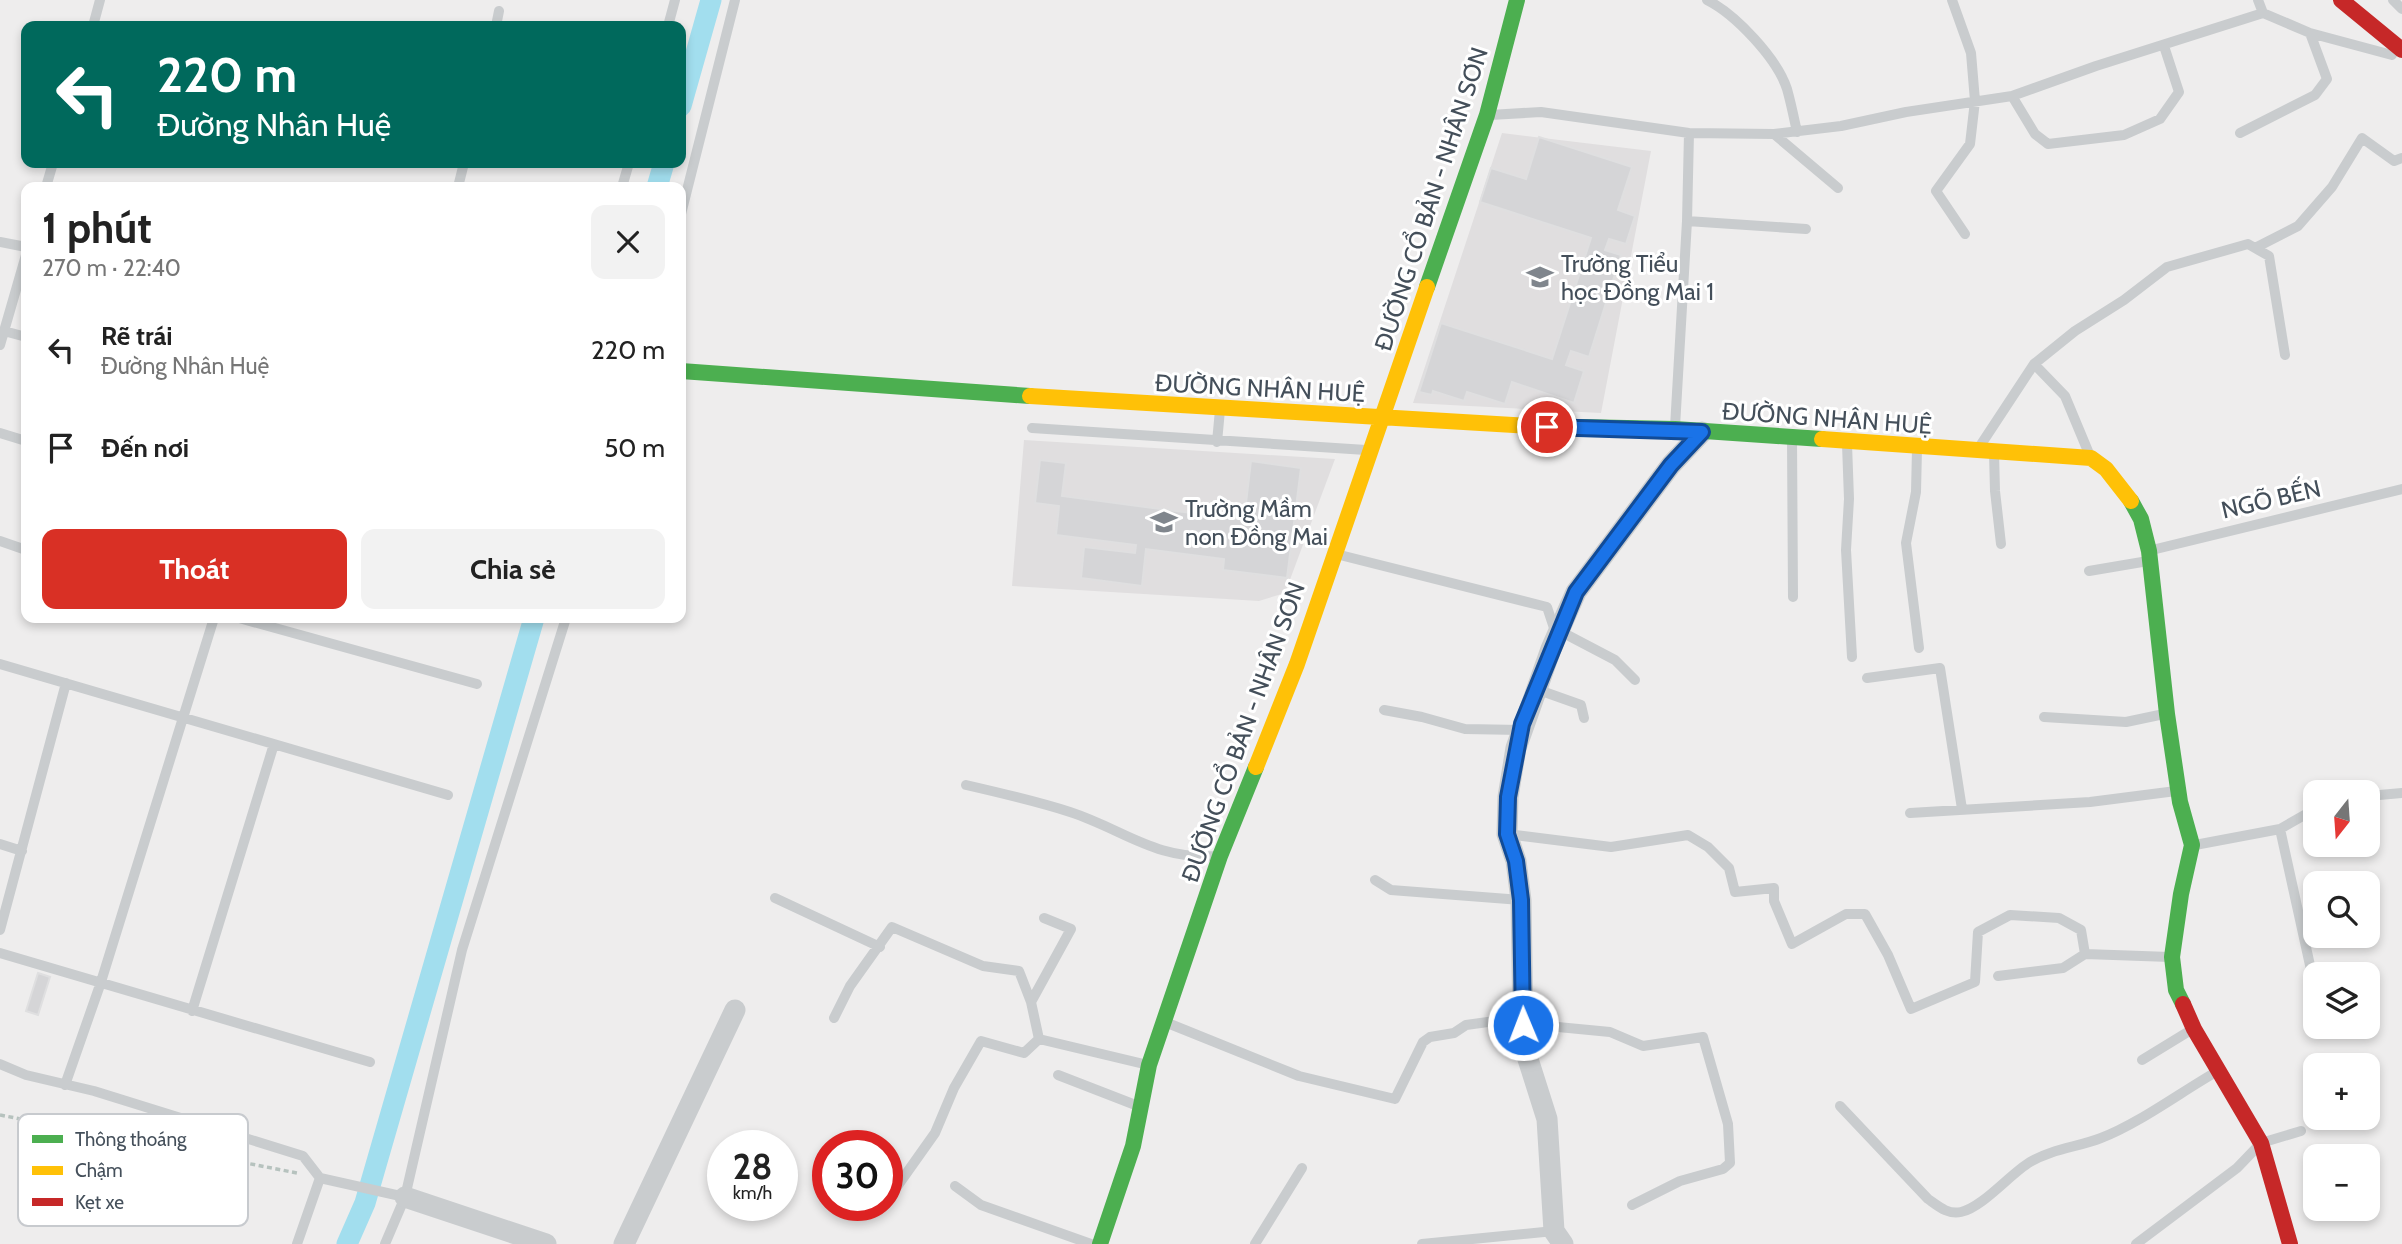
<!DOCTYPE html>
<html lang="vi">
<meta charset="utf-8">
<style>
:root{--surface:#fff;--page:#f2f2f2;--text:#222;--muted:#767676;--accent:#d93025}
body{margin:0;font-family:Cabin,sans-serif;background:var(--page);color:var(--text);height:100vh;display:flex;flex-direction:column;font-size:26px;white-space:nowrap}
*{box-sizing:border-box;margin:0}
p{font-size:23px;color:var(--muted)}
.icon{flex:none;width:38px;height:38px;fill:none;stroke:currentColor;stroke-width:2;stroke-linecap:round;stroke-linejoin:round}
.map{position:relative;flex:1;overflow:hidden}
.side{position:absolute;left:21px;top:182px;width:665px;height:441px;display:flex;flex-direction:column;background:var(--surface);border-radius:14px;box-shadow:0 4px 10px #0003}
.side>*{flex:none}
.guide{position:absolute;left:21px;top:21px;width:665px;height:147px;border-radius:14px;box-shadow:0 4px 10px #0003;background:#00695c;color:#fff;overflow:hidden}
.needle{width:46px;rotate:197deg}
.controls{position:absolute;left:2303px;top:780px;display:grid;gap:14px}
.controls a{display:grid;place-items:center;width:77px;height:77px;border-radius:14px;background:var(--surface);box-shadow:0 4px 10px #0003;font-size:35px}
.speed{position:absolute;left:707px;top:1130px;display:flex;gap:14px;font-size:35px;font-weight:700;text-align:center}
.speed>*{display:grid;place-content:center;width:91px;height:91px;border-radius:50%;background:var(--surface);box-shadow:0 4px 10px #0003;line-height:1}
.speed small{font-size:18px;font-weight:400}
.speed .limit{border:10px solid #d22;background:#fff;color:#111}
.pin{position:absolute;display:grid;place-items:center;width:60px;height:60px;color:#fff;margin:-30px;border:4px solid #fff;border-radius:50%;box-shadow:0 2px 7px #0007}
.me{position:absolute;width:77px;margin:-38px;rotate:359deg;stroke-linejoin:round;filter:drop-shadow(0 0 5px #0008)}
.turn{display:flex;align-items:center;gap:24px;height:147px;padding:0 21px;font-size:32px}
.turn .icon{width:91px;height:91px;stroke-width:2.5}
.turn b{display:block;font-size:49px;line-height:60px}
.round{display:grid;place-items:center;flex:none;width:74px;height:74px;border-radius:14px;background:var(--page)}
.summary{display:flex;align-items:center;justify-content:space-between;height:119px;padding:0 21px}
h1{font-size:42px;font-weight:800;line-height:52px}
.action{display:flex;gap:14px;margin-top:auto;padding:14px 21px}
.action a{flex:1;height:80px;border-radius:14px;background:var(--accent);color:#fff;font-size:28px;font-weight:800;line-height:80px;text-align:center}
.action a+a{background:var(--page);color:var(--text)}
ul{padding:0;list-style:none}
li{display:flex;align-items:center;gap:21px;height:98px;padding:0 21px}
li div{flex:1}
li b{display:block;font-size:26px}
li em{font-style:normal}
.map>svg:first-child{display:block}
.education{fill:#e0dedf}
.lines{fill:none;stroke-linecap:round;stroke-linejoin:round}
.canal{stroke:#a2deee;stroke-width:21}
.building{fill:#d5d5d7;stroke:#dfdfe0;stroke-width:2}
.path{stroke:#b6c2be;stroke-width:3.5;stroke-dasharray:5 3.5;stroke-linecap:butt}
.lane{stroke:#c9ccce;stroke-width:10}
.street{stroke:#c9ccce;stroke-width:21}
.fast{stroke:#4caf50;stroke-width:16}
.slow{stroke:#ffc107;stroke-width:16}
.jam{stroke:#c62828;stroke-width:16}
.route-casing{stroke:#114b97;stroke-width:18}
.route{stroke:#1a73e8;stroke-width:12}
.labels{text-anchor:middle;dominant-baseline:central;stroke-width:6;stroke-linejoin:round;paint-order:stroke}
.street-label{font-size:24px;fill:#444f5a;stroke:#fff}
.poi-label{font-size:24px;fill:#444f5a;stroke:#fff;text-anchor:start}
.key{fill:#fff;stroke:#c7cace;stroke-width:2}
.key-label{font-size:19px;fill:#444f5a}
</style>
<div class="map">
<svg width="2402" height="1244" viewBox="0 0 2402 1244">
<rect width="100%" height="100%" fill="#eeeded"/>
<path class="education" d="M1502,133L1651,151L1601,413L1413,403Z
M1024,440L1335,459L1285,593L1259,601L1012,586Z"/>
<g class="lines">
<path class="canal" d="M681,106L711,0
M657,187L664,163
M347,1244L365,1203L534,618"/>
</g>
<path class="building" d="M1539,137L1632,167L1618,210L1635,216L1626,244L1609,239L1605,250L1621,255L1589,357L1571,351L1566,365L1584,371L1574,403L1512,382L1505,404L1467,392L1464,401L1433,391L1432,395L1419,392L1441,323L1552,359L1591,238L1480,202L1491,168L1526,179Z
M1040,460L1066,463L1062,496L1244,520L1251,461L1301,468L1287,578L1223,570L1224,559L1146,549L1142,586L1081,578L1084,547L1135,553L1136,545L1056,535L1059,506L1035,503Z
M38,973L50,977L38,1015L26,1011Z"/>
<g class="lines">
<path class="path" d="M0,1115L297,1173"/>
<path class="lane" d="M1707,0C1735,14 1777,58 1787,89C1791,103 1794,118 1797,132
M1952,0L1971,53L1975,101L1970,144L1936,191L1965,234
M2258,0L2263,13L2310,33L2392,55
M2393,0L2402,9
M93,26L100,0
M496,26L499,11
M668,26L675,0
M2012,96L2035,134L2048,144L2124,135L2160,119L2179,92L2164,46
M1490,115L1541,112L1689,133L1774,134L1841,126L1906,112L2012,96L2096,66L2263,13
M2240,133L2315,95L2327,79L2310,33
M1774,134L1838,188
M46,187L53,163
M458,187L464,163
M622,187L629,163
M681,214L735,0
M1687,221L1806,229
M0,242L26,247
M2255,248L2298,226L2332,187L2362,138L2394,161L2402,158
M4,331L26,337
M0,345L26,255
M2034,364L2065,396L2090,456
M1675,427L1687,221L1689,133
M1032,428L1366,450
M0,433L26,441
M1792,439L1793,597
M1217,442L1220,410
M1847,444L1849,499L1846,550L1852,657
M1980,446L2034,364L2075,331L2124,300L2167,267L2248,244L2269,256L2285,355
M1917,449L1916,492L1906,543L1919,648
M1994,453L1995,491L2001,544
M0,541L26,550
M2152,550L2402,489
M1336,554L1547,607L1554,628L1615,660L1635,680
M2089,571L2148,561
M239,618L477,684
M0,664L448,795
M1867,678L1940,668L1962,809
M1536,689L1581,705L1584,718
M1384,710L1422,717L1465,729L1521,730
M2044,717L2126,722L2164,714
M966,785C1001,793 1036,801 1070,812C1125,830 1154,860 1218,856
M2368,796L2402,793
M1910,813L2090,802L2176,791
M2280,829L2315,988
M1507,834L1611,847L1688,835L1708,847L1729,868L1735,892L1774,888V901L1792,944L1846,914H1865L1888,955L1911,1009L1975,982L1978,932L2010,915L2059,918L2081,930L2085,954
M0,844L22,851
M2195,845L2280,829L2315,809
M1375,880L1391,890L1521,900
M775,898L880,947
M0,930L66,683
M0,953L370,1062
M2085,954L2170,957
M1998,976L2063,968L2085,954
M1031,1002L1071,929L1044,918
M192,1011L274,744
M834,1018L850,986L892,927L983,966L1019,971L1031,1002L1039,1039
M1165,1022L1299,1076L1395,1099L1423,1042L1430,1037L1454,1033L1466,1025L1495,1021L1610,1032L1643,1046L1703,1037L1728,1124L1730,1163L1723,1169L1680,1181L1632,1205
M1039,1039L1148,1065
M2142,1060L2191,1030
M0,1064L26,1075L94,1091L303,1156L320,1178L405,1197
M1058,1075L1138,1106
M65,1085L100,985L214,618
M1840,1106L1928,1199C1938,1206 1948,1215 1961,1212C1983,1207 2010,1174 2030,1162C2052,1149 2078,1147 2101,1138C2138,1124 2181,1092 2216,1072
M955,1186L981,1205L1091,1244
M896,1188L935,1133L954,1088L981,1041L1024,1053L1039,1039
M297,1244L320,1178
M385,1244L405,1197L462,950L566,618
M1255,1244L1302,1168
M1422,1244L1554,1231
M2136,1244L2237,1168L2261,1143L2301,1131"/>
<path class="street" d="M405,1197L546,1244
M624,1244L735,1010
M1563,1244L1554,1231L1547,1119L1527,1056L1523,1025L1521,900L1516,861L1507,834L1508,797L1516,748L1551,649L1576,592L1671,465L1702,432"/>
<path class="fast" d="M1427,287L1487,115L1517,0
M681,371L1030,396
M1530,426L1675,429L1822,439
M2131,501L2141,519L2149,551L2167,714L2180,802L2192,845L2181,894L2172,957L2176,990L2183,1004
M1100,1244L1133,1146L1149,1065L1220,856L1256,767"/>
<path class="slow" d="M1030,396L1530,426
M1822,439L2091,458L2106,469L2131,501
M1256,767L1297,664L1427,287"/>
<path class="jam" d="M2341,0L2402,50
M2183,1004L2194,1029L2261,1143L2290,1244"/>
</g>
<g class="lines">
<defs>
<path id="route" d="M1523,1025L1521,900L1516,861L1507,834L1508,797L1522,724L1576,592L1671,465L1702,432L1547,427"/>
</defs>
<use href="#route" class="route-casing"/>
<use href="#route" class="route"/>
</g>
<defs>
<symbol id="school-bare" viewBox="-9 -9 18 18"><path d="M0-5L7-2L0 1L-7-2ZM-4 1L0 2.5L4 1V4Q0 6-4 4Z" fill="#80868d" stroke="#fff" stroke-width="2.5" paint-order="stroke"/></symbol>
</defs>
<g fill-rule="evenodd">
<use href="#school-bare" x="1521" y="258" width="38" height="38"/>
<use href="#school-bare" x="1145" y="503" width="38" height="38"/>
</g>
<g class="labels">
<g class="street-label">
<text transform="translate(1431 199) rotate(-72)">ĐƯỜNG CỔ BẢN - NHÂN SƠN</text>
<text transform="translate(1260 388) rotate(3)">ĐƯỜNG NHÂN HUỆ</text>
<text transform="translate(1827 418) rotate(4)">ĐƯỜNG NHÂN HUỆ</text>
<text transform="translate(2271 499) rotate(-13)">NGÕ BẾN</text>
<text transform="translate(1243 732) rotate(-70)">ĐƯỜNG CỔ BẢN - NHÂN SƠN</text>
</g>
<g class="poi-label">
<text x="1561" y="263">Trường Tiểu<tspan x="1561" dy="28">học Đồng Mai 1</tspan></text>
<text x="1185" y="508">Trường Mầm<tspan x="1185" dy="28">non Đồng Mai</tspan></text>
</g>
</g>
<rect x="18" y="1114" width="230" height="112" rx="10" class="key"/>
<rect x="32" y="1135" width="31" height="8" fill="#4caf50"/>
<rect x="32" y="1166" width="31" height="9" fill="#ffc107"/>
<rect x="32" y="1198" width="31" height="8" fill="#c62828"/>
<g class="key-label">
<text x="75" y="1146">Thông thoáng</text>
<text x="75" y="1177">Chậm</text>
<text x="75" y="1209">Kẹt xe</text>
</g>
</svg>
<div class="controls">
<a><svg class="needle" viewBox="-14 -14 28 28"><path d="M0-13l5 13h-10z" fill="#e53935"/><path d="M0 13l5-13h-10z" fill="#767676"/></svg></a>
<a><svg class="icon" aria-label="search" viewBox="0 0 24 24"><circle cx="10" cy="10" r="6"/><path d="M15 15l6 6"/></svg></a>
<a><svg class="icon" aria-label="layers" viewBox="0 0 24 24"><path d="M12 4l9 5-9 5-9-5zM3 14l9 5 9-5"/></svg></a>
<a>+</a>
<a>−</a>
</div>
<div class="speed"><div>28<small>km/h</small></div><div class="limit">30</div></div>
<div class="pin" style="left:1547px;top:427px;background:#d93025"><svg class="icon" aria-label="arrive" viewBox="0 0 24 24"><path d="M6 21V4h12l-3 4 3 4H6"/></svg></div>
<svg class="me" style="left:1523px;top:1025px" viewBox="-20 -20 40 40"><circle r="17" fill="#1a73e8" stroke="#fff" stroke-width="3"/><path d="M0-11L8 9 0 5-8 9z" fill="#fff"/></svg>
<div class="guide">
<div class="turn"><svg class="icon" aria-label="left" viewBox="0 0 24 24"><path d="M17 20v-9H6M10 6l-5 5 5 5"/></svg><div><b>220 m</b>Đường Nhân Huệ</div></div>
</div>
<section class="side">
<div class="summary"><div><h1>1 phút</h1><p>270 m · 22:40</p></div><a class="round"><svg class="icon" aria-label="close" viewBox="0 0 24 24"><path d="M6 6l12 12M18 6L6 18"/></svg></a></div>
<ul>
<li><svg class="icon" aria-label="left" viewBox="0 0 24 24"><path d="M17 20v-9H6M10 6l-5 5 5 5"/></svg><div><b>Rẽ trái</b><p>Đường Nhân Huệ</p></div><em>220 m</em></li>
<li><svg class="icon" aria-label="arrive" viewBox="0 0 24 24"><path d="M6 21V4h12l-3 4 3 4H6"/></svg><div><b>Đến nơi</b></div><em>50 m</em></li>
</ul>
<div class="action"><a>Thoát</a><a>Chia sẻ</a></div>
</section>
</div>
